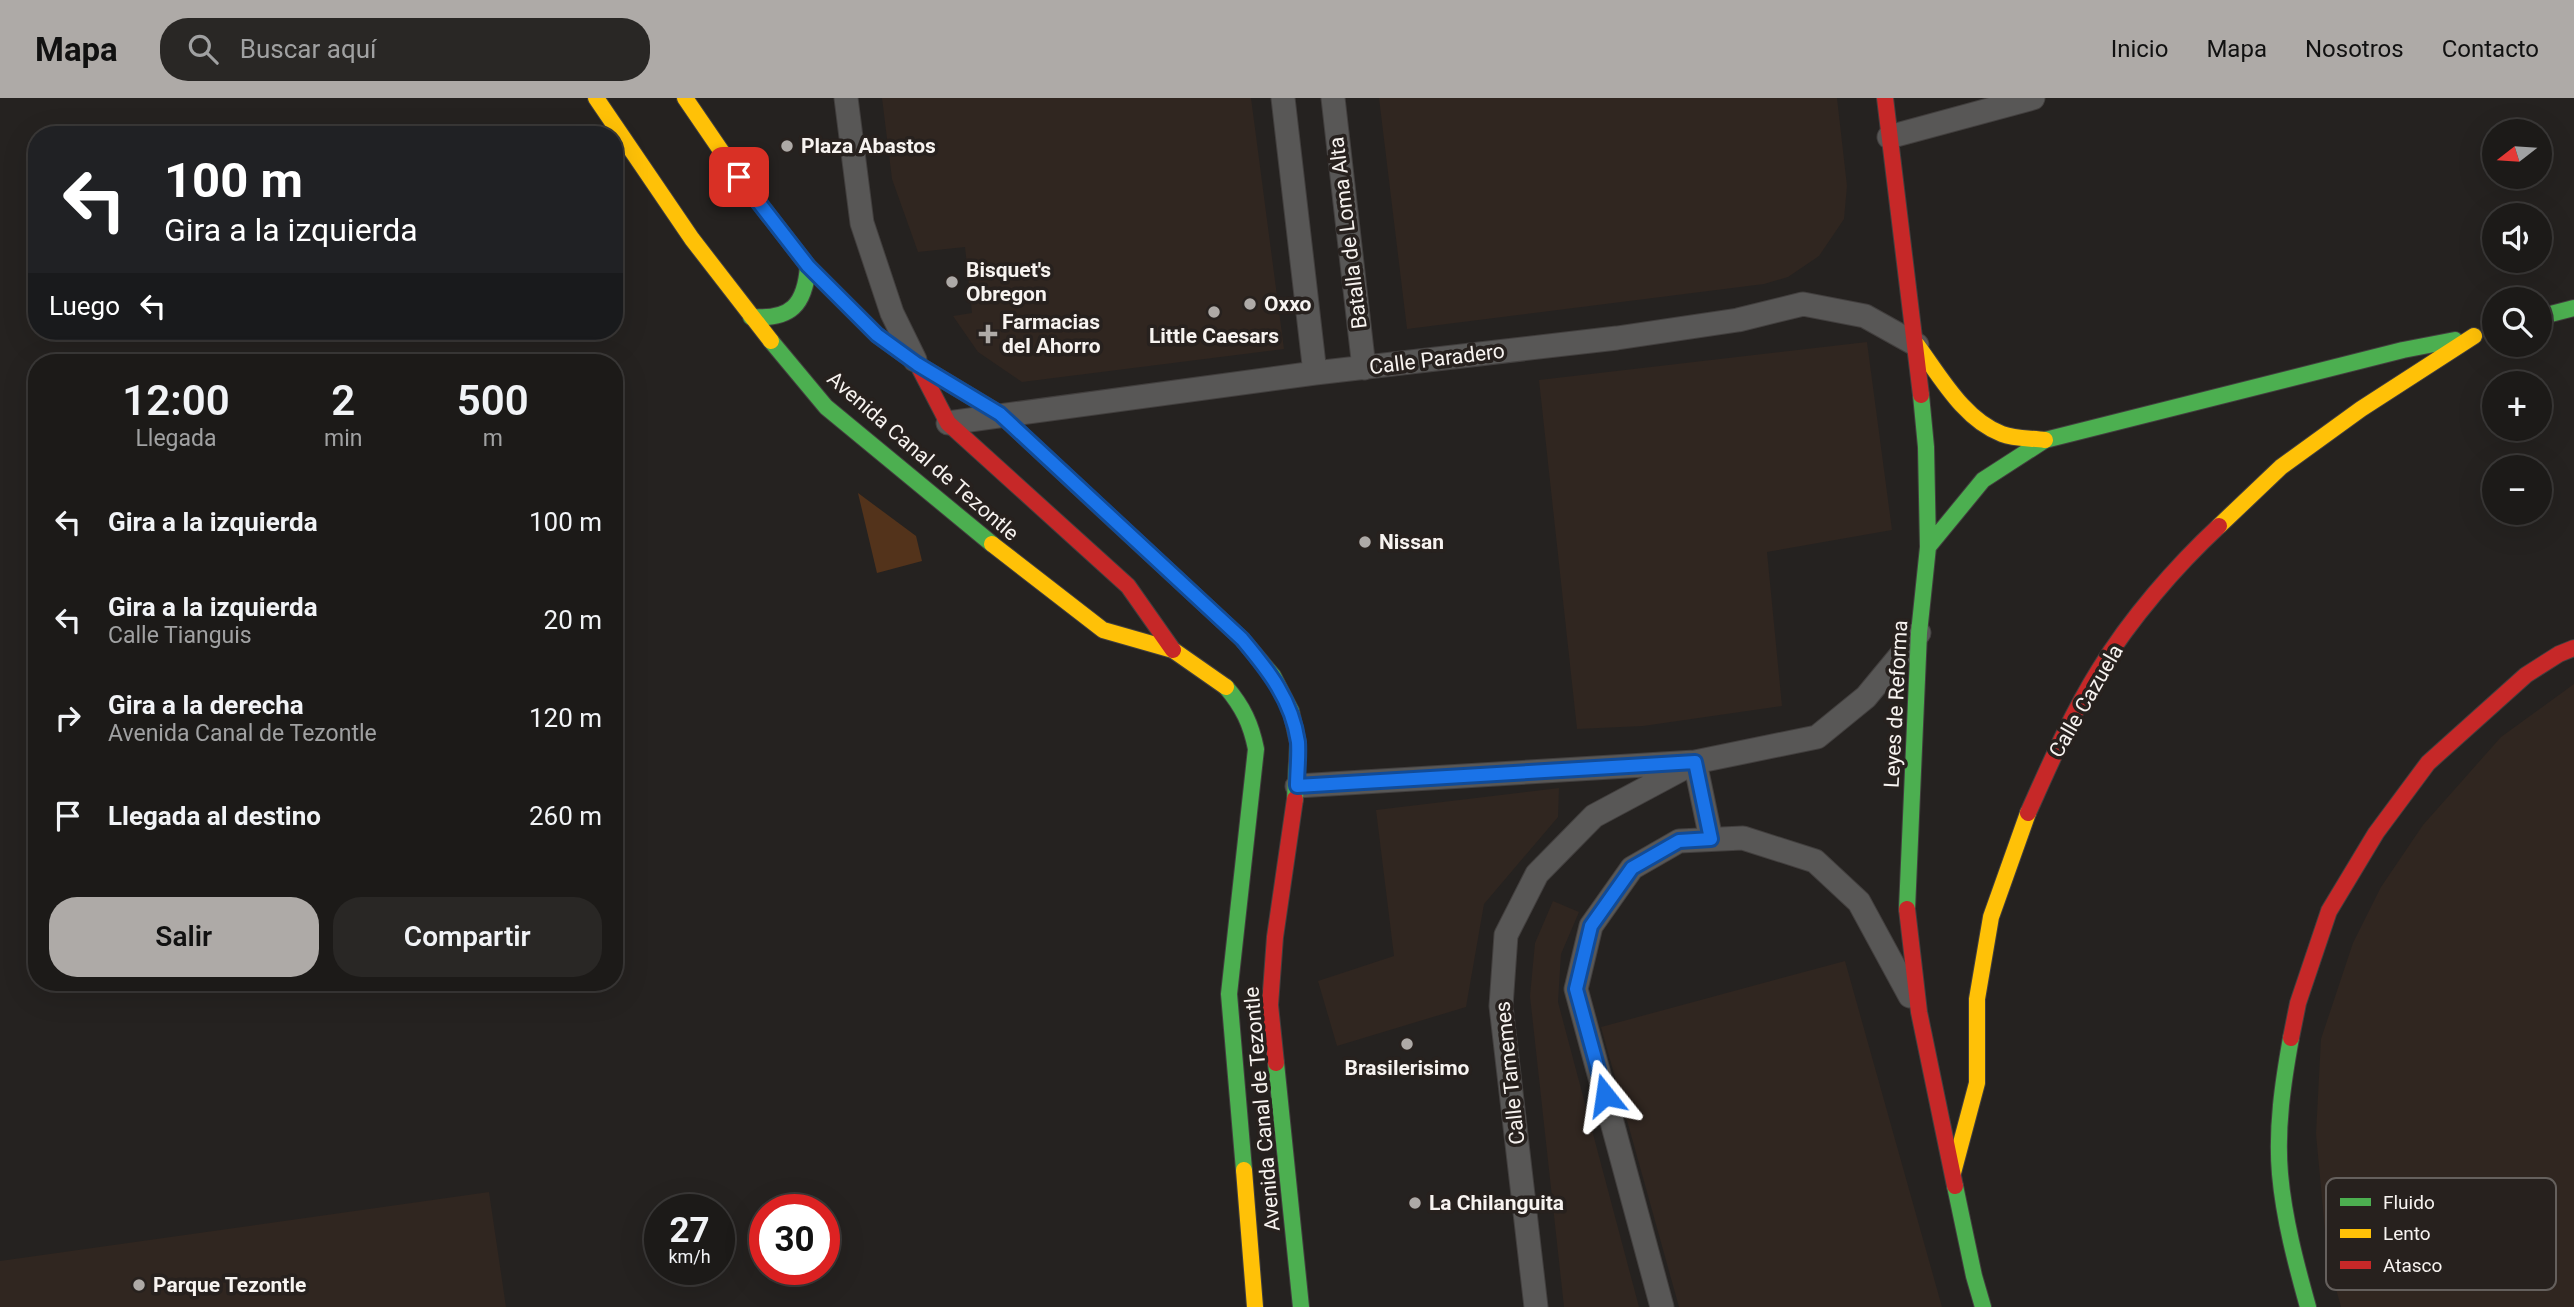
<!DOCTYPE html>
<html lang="es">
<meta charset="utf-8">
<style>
:root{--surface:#1c1a18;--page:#292725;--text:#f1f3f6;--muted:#a0a1a2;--line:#3a3837;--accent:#aeaaa7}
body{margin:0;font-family:Roboto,sans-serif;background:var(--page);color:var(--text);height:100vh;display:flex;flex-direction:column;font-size:26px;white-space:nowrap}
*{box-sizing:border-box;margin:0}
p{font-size:23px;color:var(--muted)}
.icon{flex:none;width:38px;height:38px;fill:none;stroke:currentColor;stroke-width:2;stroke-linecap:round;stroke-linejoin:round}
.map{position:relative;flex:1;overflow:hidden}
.sheet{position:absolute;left:28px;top:256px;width:595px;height:637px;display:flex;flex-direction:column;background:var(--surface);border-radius:28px;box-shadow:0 7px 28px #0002,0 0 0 2px var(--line)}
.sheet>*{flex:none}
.hud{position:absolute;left:28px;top:28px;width:595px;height:214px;border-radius:28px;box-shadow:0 7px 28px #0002,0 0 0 2px var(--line);background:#202124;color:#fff;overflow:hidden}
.needle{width:46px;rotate:253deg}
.buttons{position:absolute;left:2482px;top:21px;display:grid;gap:14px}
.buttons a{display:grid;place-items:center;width:70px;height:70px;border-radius:50%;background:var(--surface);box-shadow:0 7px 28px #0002,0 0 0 2px var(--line);font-size:35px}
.speed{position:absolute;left:644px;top:1096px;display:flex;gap:14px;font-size:35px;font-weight:700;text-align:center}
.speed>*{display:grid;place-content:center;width:91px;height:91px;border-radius:50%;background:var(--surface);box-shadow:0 7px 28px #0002,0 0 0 2px var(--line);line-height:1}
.speed small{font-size:18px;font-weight:400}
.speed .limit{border:10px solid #d22;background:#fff;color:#111}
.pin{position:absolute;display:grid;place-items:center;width:60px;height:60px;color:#fff;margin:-30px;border-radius:14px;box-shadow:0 4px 10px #0006}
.me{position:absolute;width:77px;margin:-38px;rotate:345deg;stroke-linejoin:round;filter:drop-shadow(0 0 5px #0008)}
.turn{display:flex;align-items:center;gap:24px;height:147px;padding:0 21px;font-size:32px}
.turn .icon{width:91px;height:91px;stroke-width:2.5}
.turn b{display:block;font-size:49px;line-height:60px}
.then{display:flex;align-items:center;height:66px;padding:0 21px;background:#0003;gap:14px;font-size:26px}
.eta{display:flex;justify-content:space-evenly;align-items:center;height:119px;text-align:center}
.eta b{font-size:42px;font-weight:600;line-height:49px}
.action{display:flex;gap:14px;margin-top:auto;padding:14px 21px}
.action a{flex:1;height:80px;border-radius:28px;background:var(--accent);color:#111;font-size:28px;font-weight:600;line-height:80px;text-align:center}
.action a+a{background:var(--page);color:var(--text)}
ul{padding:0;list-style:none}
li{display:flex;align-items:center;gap:21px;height:98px;padding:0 21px}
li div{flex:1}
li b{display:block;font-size:26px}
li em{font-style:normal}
header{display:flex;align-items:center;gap:42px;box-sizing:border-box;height:98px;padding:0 35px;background:var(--accent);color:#111}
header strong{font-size:33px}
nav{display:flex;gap:38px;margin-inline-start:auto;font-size:24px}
.search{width:490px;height:63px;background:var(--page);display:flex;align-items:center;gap:18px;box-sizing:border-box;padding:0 24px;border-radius:28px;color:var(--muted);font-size:26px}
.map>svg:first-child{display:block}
.built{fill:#302620}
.green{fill:#53331b}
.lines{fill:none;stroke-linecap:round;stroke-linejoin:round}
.street-casing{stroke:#423f3e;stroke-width:25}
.fast-casing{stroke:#423f3e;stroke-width:18}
.slow-casing{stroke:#423f3e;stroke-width:18}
.jam-casing{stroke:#423f3e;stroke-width:18}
.street{stroke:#585756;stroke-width:23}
.fast{stroke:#4caf50;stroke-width:16}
.slow{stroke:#ffc107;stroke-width:16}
.jam{stroke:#c62828;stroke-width:16}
.route-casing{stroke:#114b97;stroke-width:18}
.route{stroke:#1a73e8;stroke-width:12}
.poi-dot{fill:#aeaaa7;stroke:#27211e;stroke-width:2.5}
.labels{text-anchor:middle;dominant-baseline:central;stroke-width:7;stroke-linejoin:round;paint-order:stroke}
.poi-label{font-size:21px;font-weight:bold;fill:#f7f3f0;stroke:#27211e;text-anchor:start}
.street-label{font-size:21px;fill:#f7f3f0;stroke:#27211e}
.key{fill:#27211e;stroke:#65605d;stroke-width:2}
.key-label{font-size:19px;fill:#f7f3f0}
</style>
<header>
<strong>Mapa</strong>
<div class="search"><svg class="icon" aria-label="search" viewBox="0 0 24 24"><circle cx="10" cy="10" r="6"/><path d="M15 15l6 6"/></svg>Buscar aquí</div>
<nav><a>Inicio</a><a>Mapa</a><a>Nosotros</a><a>Contacto</a></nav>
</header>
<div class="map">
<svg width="2574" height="1209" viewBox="0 0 2574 1209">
<rect width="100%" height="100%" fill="#252220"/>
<path class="built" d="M882,0H1251L1284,251L1022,284L978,254L953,218L972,215L965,149L918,154L892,81Z
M1379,0H1837L1847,88L1844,121L1819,158L1788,179L1764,186L1407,231Z
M1867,244L1892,432L1767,454L1782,608L1643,628L1577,631L1539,282Z
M2574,586V1209H2341L2333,1180L2325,1133L2316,1036L2321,941L2353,845L2381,789L2423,727L2501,639Z
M1559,690L1558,719L1484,806L1466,909L1337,948L1318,883L1394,858L1376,712Z
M1553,803L1579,814L1561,856L1558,904L1639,1209H1564L1530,898L1535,845Z
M1845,863L1942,1209H1679L1601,929Z
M489,1094L506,1209H0V1163Z"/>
<path class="green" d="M858,395L916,438L922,463L877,475Z"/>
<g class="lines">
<defs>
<path id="street" d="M846,0L862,125L892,215L915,262
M1283,0L1315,275
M1333,0L1364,270
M1889,39L2033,0
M948,325L1315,275L1617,240L1738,222L1803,206L1865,218L1917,247
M1297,688L1695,664L1817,639L1866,599L1919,535
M1536,1209L1501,908L1506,837L1537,776L1594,718L1695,664L1711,741
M1662,1209L1576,891L1591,828L1632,770L1679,743L1743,740L1815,763L1859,804L1910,898"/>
<path id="fast" d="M751,219C791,222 805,207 808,168
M2539,219L2574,210
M771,243L826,309L992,446
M1077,388L1242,541L1273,578L1291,613L1298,645L1295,701
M1928,449L1983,382L2045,342L2403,252L2455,242
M1226,589C1243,609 1251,626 1256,651L1229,896L1244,1072
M1907,811L1919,535L1928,449L1926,349L1921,297
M2291,940C2283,984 2276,1030 2280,1076C2284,1121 2296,1166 2308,1209
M1276,965L1301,1209
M1955,1088L1974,1178L1983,1209"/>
<path id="slow" d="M596,0L692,141L771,243
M685,0L739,79L808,168L877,237L917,266L1000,316L1077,388
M1917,247C1940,278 1964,322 2002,336C2015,341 2031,340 2045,342
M2219,428L2281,369L2361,311L2474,238
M992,446L1103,532L1173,552L1226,589
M1244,1072L1255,1209
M1953,1075L1977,985V901L1991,819L2028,715"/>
<path id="jam" d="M1885,0L1921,297
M918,267L948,325L1128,488L1173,552
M2028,715C2050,666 2071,617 2099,572C2130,521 2176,468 2219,428
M1907,811L1919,914L1955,1088
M2291,940L2298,905L2329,813L2376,735L2428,665L2526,577L2559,556L2574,550
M1276,965L1270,907L1275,839L1295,701"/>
</defs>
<use href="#street" class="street-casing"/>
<use href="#fast" class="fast-casing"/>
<use href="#slow" class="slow-casing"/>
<use href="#jam" class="jam-casing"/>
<use href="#street" class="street"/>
<use href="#fast" class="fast"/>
<use href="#slow" class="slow"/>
<use href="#jam" class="jam"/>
</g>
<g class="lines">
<defs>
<path id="route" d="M739,79L808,168L877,237L917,266L1000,316L1242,541C1268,572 1292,602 1298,644C1299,658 1297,674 1297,688L1695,664L1711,741L1679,743L1632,770L1591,828L1576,891L1605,997"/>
</defs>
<use href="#route" class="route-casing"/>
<use href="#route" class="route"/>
</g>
<g class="poi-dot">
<circle cx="787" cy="48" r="7"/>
<circle cx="952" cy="184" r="7"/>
<circle cx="1250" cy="206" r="7"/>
<circle cx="1214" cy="214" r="7"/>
<path d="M984.5 225.5h7v7h7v7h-7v7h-7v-7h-7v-7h7z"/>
<circle cx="1365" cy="444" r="7"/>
<circle cx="1407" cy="946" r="7"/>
<circle cx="1415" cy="1105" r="7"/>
<circle cx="139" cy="1187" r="7"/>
</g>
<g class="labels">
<g class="poi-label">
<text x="801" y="48">Plaza Abastos</text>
<text x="966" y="172">Bisquet's<tspan x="966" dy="24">Obregon</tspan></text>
<text x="1264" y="206">Oxxo</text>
<text x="1002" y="224">Farmacias<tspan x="1002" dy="24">del Ahorro</tspan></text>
<text x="1214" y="238" text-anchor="middle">Little Caesars</text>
<text x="1379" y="444">Nissan</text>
<text x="1407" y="970" text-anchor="middle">Brasilerisimo</text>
<text x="1429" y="1105">La Chilanguita</text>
<text x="153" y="1187">Parque Tezontle</text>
</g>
<g class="street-label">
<text transform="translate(1348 135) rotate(-97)">Batalla de Loma Alta</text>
<text transform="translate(1437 261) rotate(-7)">Calle Paradero</text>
<text transform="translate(923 358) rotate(41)">Avenida Canal de Tezontle</text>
<text transform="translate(2086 603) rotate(-60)">Calle Cazuela</text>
<text transform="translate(1896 606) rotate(-87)">Leyes de Reforma</text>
<text transform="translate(1510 975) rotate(-96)">Calle Tamemes</text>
<text transform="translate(1262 1011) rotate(-95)">Avenida Canal de Tezontle</text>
</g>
</g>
<rect x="2326" y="1080" width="230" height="112" rx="10" class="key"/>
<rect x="2340" y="1100" width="31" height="8" fill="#4caf50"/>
<rect x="2340" y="1131" width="31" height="9" fill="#ffc107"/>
<rect x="2340" y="1163" width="31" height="8" fill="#c62828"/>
<g class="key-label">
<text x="2383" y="1111">Fluido</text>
<text x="2383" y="1142">Lento</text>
<text x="2383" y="1174">Atasco</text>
</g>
</svg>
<div class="buttons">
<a><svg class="needle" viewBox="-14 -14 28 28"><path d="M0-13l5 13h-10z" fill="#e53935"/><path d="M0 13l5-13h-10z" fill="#a0a1a2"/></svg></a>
<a><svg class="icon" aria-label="sound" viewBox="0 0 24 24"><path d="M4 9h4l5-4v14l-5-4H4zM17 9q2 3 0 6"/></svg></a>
<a><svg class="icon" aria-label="search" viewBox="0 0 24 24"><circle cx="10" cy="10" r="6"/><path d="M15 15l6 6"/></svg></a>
<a>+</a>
<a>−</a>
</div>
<div class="speed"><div>27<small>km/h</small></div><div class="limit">30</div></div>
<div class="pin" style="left:739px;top:79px;background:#d93025"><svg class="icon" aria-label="arrive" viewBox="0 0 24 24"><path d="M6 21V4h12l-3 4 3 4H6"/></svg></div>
<svg class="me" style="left:1605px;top:997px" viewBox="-20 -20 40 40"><path d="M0-17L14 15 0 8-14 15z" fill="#1a73e8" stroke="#fff" stroke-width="4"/></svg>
<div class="hud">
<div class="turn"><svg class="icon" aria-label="left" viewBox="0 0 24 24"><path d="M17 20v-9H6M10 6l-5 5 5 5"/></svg><div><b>100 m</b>Gira a la izquierda</div></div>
<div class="then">Luego<svg class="icon" aria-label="left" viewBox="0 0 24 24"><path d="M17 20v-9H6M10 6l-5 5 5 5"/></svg></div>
</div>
<section class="sheet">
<div class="eta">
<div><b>12:00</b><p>Llegada</p></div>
<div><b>2</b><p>min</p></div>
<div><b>500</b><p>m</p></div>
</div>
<ul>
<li><svg class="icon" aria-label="left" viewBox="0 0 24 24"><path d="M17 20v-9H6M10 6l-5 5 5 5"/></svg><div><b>Gira a la izquierda</b></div><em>100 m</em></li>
<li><svg class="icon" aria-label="left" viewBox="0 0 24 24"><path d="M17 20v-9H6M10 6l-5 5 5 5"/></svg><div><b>Gira a la izquierda</b><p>Calle Tianguis</p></div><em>20 m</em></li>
<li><svg class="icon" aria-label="right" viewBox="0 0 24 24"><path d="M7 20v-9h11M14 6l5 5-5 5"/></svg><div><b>Gira a la derecha</b><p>Avenida Canal de Tezontle</p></div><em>120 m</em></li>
<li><svg class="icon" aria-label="arrive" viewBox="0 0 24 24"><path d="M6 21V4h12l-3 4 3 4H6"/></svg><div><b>Llegada al destino</b></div><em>260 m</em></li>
</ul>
<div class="action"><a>Salir</a><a>Compartir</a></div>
</section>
</div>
